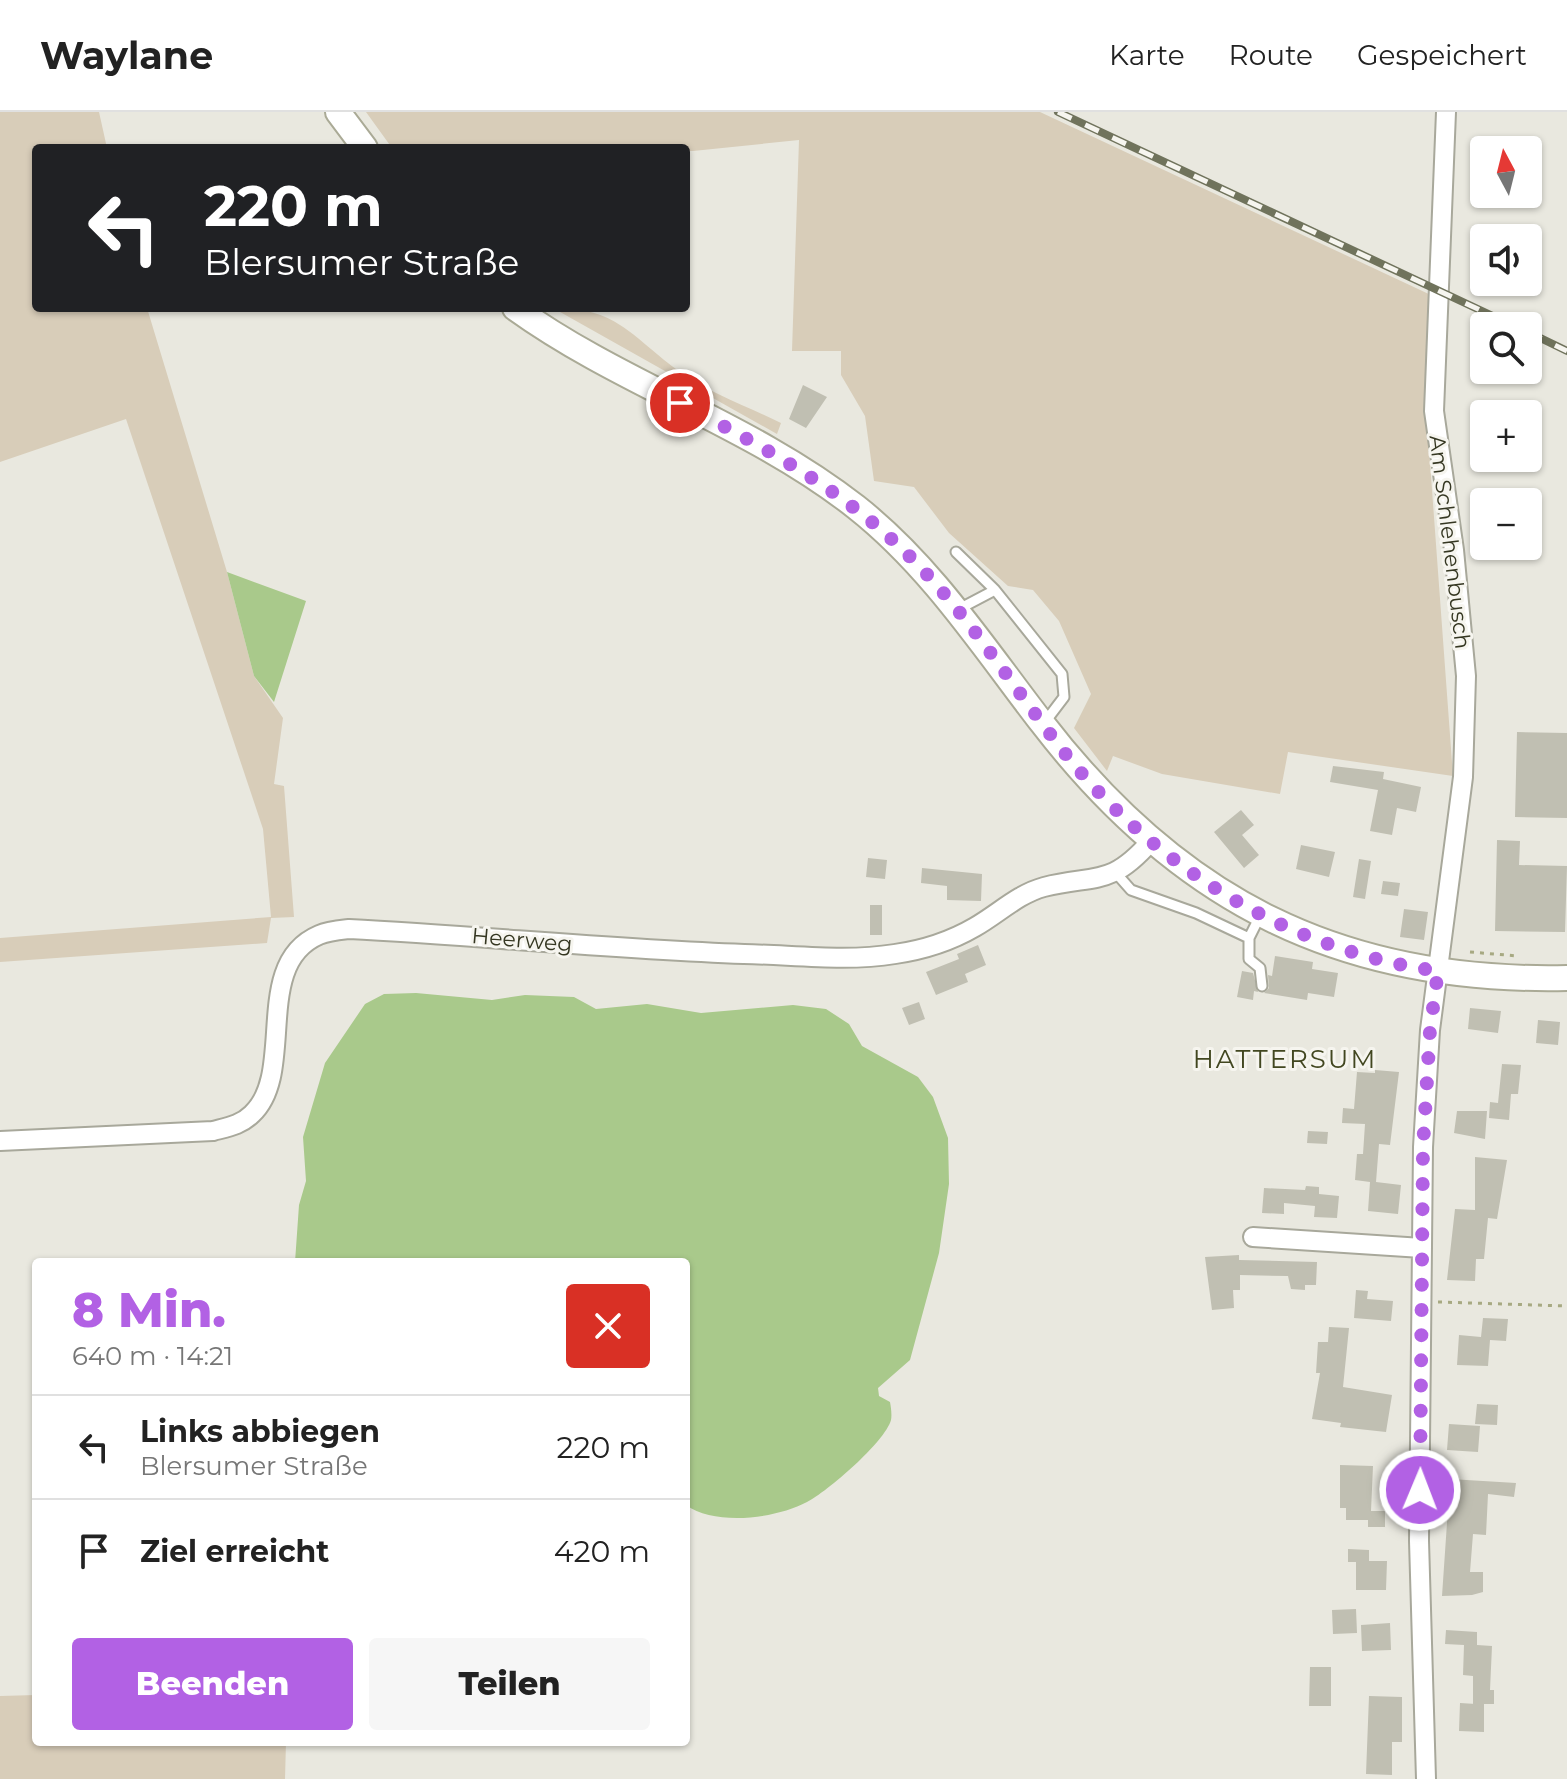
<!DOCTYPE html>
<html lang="de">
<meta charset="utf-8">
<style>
:root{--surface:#fff;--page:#f6f6f6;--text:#222;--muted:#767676;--line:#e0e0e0;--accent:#b261e4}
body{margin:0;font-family:Montserrat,sans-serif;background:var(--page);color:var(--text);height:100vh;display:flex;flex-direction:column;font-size:30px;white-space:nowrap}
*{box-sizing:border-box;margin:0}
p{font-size:26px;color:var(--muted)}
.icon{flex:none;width:44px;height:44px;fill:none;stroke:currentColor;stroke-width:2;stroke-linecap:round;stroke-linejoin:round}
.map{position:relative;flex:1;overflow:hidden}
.side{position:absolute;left:32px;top:1146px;width:658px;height:488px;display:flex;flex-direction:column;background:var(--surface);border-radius:8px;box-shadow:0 2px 6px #0004}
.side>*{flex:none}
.hud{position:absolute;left:32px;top:32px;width:658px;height:168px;border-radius:8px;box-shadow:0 2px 6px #0004;background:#202124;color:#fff;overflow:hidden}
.needle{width:52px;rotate:353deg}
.tools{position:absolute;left:1470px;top:24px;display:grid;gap:16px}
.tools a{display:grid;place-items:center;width:72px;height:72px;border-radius:8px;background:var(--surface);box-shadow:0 2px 6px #0004;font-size:40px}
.pin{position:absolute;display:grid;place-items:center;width:68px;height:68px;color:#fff;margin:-34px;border:4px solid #fff;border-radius:50%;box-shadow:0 2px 8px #0007}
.me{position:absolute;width:88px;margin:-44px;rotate:1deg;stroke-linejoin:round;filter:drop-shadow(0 0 6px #0008)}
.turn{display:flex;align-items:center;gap:28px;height:168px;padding:0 40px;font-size:36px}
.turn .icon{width:104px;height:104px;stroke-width:2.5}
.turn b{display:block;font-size:56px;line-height:68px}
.round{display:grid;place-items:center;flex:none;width:84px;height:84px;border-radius:8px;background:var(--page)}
.overview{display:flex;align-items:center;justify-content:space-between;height:136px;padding:0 40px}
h1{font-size:48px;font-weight:800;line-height:60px;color:var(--accent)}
.button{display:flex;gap:16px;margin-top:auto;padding:16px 40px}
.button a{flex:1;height:92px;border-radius:8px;background:var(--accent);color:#fff;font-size:32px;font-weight:800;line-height:92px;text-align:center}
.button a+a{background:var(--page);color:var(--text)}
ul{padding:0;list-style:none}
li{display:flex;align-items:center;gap:24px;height:104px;padding:0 40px;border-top:2px solid var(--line)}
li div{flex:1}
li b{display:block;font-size:30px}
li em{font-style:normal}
header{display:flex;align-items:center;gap:48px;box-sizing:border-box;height:112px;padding:0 40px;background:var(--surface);border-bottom:2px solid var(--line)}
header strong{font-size:38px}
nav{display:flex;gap:44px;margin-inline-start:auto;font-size:28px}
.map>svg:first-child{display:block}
.green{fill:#d8cdb9}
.water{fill:#a9c98b}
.building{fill:#c0bfb2}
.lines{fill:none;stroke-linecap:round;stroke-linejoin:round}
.lane-casing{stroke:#a8a89b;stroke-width:13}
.street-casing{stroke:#a8a89b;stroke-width:22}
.secondary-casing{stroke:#aaaa96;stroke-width:28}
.path{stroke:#a7a982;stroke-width:3;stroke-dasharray:4 6;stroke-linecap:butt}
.lane{stroke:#fff;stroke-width:9}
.street{stroke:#fff;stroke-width:18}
.secondary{stroke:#fff;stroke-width:24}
.rail-casing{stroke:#70735c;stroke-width:8}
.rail{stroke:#f6f5ef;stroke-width:5;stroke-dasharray:15;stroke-linecap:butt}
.route{stroke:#b261e4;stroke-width:14;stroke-dasharray:0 25.2}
.labels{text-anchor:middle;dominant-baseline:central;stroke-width:6;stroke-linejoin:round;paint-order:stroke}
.street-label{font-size:22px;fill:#353722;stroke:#f6f5ef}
.quarter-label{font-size:26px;letter-spacing:2px;fill:#424720;stroke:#f6f5ef}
</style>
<header>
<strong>Waylane</strong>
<nav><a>Karte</a><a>Route</a><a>Gespeichert</a></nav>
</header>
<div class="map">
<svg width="1567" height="1667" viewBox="0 0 1567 1667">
<rect width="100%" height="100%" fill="#e9e8df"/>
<path class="green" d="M0,0H99L107,36H36V196H147L227,460L254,564L283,606L274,672L284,674L294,805L271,806L267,831L0,850V826L271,805L263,717L126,307L0,350Z
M366,0H1040L1433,184L1426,296L1453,664L1288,640L1280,682L1162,662L1113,644L1107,659L1074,616L1091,582L1059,509L1033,478L1008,474L949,421L914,375L874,369L865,304L841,263V239H792L799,28L693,39H686V36H392Z
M553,196C617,196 629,222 676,257C706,280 747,294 781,311L777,322Z
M36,1583V1630H286L285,1667H0V1584Z"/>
<path class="water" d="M227,460L306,489L274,590L254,564Z
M416,881L492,888L525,883L574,885L596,897L647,892L701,901L793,893L826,897L849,912L862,934L918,965L933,985L948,1026L949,1072L939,1141L910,1248L878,1276L879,1284L890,1290C891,1295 892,1303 891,1308C885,1330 827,1380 807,1390C775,1407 715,1414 686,1393V1150H295L299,1093L306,1069L303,1025L325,951L365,892L384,882Z"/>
<path class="building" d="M803,273L827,285L806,316L789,307Z
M1517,620L1567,621V706L1515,705Z
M1333,654L1384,660L1383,667L1421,675L1416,700L1397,696L1392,723L1370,719L1378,678L1330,670Z
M1241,698L1254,713L1242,723L1259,743L1244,756L1214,720Z
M1497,728L1520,729L1519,753L1567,754L1565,820L1495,819Z
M1301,733L1335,740L1329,765L1296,757Z
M868,746L887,748L885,767L866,765Z
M1359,747L1371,749L1365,787L1353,785Z
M922,756L982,762L981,789L947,788V774L921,771Z
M1383,769L1400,771L1398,784L1381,782Z
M870,793H882V823H870Z
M1404,797L1428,800L1424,828L1400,825Z
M978,833L986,853L965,862L968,870L936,883L926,860L959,847L957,842Z
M1275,844L1313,850L1312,857L1338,861L1334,885L1308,881L1307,888L1264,881L1269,876L1268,863L1272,864Z
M1242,859L1253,861L1258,880L1254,879L1253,888L1237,885Z
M919,890L925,907L909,913L902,896Z
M1470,896L1501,899L1498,921L1468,917Z
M1538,908L1560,910L1558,933L1536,931Z
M1502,952L1521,953L1518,982H1511L1509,1008L1489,1006L1490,990L1498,991Z
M1375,958L1399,960L1390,1033L1379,1032L1376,1070L1401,1073L1398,1102L1368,1099L1370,1070L1355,1068L1357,1042H1363L1365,1012L1342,1011L1343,996L1354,997L1357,960L1375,961Z
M1457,999H1487L1485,1027L1454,1021Z
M1308,1019L1328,1020L1327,1032L1307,1031Z
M1475,1045L1507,1048L1497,1107L1488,1106L1484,1147H1476L1475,1169L1447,1168L1455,1097L1475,1098Z
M1306,1074L1319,1075V1082L1339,1084L1337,1106L1314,1105L1315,1094L1284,1091V1102L1262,1101L1264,1076L1305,1078Z
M1239,1143V1148L1317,1150L1316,1173H1305V1178L1291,1177L1288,1164L1240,1163V1178H1233L1234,1196L1212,1198L1205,1145Z
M1356,1178L1368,1179L1367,1187L1393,1189L1391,1209L1354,1206Z
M1483,1206L1508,1207L1506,1229L1490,1228L1488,1254L1457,1253L1459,1223L1481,1225Z
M1329,1215L1349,1216L1343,1275L1392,1283L1386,1320L1340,1315L1341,1311L1312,1307L1320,1261H1316L1318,1230H1328Z
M1477,1292L1498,1293L1497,1313L1475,1312Z
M1449,1312L1480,1314L1478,1340L1447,1338Z
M1340,1353L1373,1354L1371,1399H1385V1415H1368V1408H1346V1396H1340Z
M1450,1367L1516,1371L1514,1385L1488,1382L1486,1423L1473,1422L1470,1460H1483V1480L1472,1483L1442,1484Z
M1348,1437L1369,1438V1449H1387L1386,1478H1356V1450H1348Z
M1356,1497L1357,1521L1333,1522L1332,1498Z
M1390,1511L1391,1538L1362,1539L1361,1513Z
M1446,1518L1477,1520V1533L1492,1534L1490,1578H1494V1592H1484V1620L1459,1619L1460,1591L1476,1592H1473V1564L1463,1563L1464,1533L1445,1532Z
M1310,1555H1331V1594H1309Z
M1369,1584L1402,1585V1630H1392V1663L1366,1662Z"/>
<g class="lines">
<defs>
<path id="lane" d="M956,440L995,478
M957,498L995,478L1062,562L1064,585L1045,610
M1116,761L1131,778L1196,801L1249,826
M1261,802L1249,826V847L1260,856L1262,874"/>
<path id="street" d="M0,1029L213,1019C228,1015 241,1013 252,1002C297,960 251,852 319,823C328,819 340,818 349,817C481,824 612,837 744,842C794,843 846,850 895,842C923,838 951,829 975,815C998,802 1018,782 1044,775C1095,762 1110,776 1151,729
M1253,1125L1422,1136
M1426,1667L1419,1429L1423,1035L1430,918L1463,665L1466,564L1454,438L1434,299L1446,0"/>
<path id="secondary" d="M338,0L365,36
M515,196C622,273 752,313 856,395C931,454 984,536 1042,611C1179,789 1341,871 1567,866"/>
</defs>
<use href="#lane" class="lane-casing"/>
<use href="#street" class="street-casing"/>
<use href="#secondary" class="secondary-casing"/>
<path class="path" d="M1470,840L1518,844
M1438,1190L1567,1194"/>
<use href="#lane" class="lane"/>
<use href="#street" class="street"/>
<use href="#secondary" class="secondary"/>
<defs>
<path id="rail" d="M1058,0L1514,214
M1528,220L1567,239"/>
</defs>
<use href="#rail" class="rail-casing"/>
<use href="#rail" class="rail"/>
</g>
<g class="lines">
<path class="route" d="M680,291C767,337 850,381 919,454C976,513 1020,586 1072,650C1163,760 1295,840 1438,859L1430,918L1423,1035L1420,1378"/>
</g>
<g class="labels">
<g class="street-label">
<text transform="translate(1450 430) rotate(83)">Am Schlehenbusch</text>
<text transform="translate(522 828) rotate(5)">Heerweg</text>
</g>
<g class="quarter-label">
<text x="1285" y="947">HATTERSUM</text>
</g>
</g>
</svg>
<div class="tools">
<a><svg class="needle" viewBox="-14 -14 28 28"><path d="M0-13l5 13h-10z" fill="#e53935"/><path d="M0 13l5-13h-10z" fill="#767676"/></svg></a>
<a><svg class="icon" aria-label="sound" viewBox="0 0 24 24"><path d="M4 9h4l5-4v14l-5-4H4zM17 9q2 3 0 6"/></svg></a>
<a><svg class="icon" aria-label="search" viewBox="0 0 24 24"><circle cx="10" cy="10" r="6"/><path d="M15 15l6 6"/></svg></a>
<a>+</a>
<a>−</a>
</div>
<div class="pin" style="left:680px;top:291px;background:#d93025"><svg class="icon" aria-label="arrive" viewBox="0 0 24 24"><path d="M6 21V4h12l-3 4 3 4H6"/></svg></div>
<svg class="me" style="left:1420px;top:1378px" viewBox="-20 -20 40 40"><circle r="17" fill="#b261e4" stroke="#fff" stroke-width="3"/><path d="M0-11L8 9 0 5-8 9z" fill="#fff"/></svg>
<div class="hud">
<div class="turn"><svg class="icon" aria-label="left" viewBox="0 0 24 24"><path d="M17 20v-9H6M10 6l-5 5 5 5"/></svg><div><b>220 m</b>Blersumer Straße</div></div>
</div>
<section class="side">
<div class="overview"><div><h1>8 Min.</h1><p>640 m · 14:21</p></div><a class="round" style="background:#d93025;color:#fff"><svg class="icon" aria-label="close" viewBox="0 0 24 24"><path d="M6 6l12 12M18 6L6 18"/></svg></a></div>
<ul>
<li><svg class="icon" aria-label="left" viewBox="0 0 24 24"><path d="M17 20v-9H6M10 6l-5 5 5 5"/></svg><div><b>Links abbiegen</b><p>Blersumer Straße</p></div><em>220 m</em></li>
<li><svg class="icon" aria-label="arrive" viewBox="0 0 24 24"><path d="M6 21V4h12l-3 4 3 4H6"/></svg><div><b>Ziel erreicht</b></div><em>420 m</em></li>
</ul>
<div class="button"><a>Beenden</a><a>Teilen</a></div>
</section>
</div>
